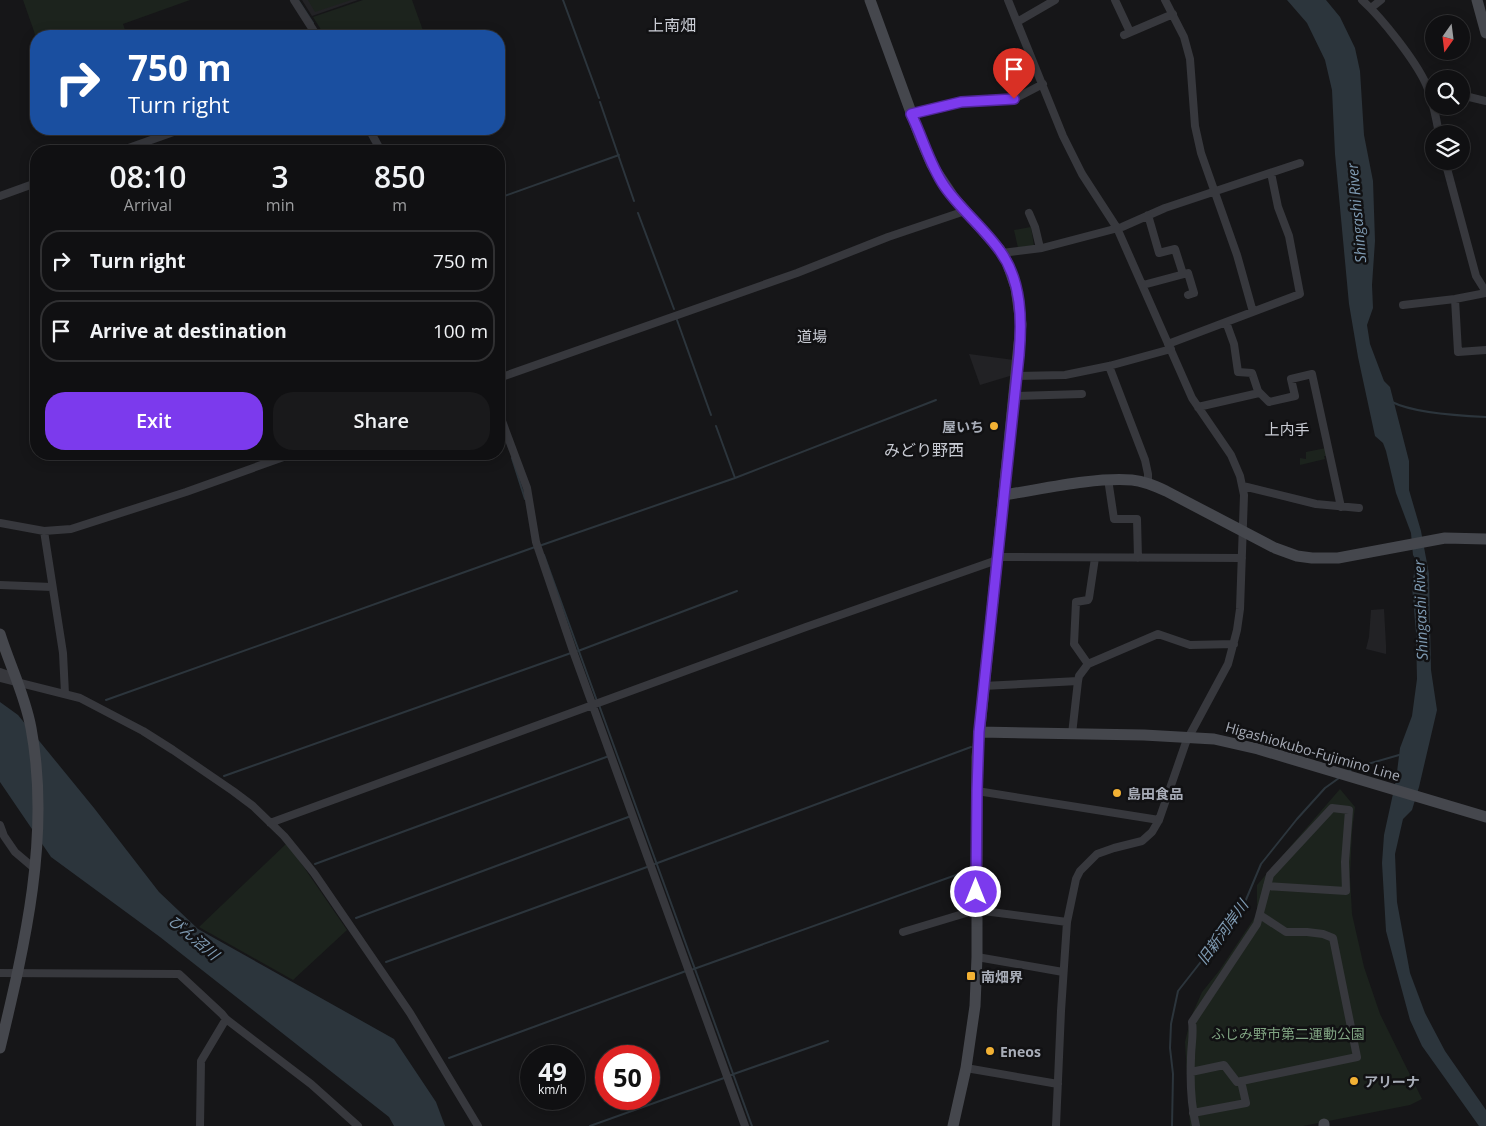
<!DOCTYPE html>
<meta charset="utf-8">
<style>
:root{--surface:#101012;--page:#19191b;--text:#f1f3f6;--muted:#9c9d9f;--line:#303032;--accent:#7c3aed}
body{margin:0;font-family:"Open Sans","Noto Sans JP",sans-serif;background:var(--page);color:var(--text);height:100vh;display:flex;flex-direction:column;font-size:19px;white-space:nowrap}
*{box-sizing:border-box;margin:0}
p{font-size:16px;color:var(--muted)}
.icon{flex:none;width:28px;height:28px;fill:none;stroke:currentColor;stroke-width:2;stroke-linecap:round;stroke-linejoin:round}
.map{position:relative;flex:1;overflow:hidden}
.panel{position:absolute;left:30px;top:145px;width:475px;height:315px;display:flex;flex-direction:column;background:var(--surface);border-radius:20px;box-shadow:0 2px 12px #0003,0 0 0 1px var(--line)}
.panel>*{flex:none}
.top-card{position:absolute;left:30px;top:30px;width:475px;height:105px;border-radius:20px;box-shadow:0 2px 12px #0003,0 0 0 1px var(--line);background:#1a4fa0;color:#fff;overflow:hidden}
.needle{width:32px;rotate:194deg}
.controls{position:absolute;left:1425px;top:15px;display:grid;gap:10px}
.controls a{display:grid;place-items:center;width:45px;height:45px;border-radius:50%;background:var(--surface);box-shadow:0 2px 12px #0003,0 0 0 1px var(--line);font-size:25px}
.speed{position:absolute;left:520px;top:1045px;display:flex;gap:10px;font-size:25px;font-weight:700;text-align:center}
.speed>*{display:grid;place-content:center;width:65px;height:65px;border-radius:50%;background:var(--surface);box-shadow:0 2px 12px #0003,0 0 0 1px var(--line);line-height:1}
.speed small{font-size:12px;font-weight:400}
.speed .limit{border:8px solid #d22;background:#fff;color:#111}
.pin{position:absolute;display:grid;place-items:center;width:42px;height:42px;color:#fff;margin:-51px -21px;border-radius:50% 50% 50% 0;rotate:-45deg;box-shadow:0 0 5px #0007}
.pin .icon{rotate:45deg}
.me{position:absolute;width:55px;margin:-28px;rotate:0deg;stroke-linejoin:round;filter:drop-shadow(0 0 4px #0008)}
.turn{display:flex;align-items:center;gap:18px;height:105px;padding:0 15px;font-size:22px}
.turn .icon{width:65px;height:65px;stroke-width:2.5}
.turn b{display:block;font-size:35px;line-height:42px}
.eta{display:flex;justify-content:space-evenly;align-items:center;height:85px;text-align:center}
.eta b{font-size:30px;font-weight:600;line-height:35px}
.primary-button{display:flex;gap:10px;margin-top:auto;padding:10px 15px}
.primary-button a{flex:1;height:58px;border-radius:20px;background:var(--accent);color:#fff;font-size:20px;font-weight:600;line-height:58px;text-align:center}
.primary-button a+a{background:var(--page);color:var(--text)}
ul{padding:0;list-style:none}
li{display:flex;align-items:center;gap:15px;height:62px;margin:0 10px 8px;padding:0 5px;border:2px solid var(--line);border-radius:20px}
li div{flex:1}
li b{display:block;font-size:19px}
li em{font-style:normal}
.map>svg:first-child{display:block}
.built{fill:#222225}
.green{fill:#1c231d}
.water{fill:#2c353c}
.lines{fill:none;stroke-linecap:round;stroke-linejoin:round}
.stream{stroke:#2c353c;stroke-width:2}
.street{stroke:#37383d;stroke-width:8}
.secondary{stroke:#45474d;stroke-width:11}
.route-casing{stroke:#51269a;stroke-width:12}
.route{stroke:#7c3aed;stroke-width:9}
.poi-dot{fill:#f2b134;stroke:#111113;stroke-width:2}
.labels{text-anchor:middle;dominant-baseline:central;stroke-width:5;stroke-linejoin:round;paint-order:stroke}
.poi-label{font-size:14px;font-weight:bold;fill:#a8adb8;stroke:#111113;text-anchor:start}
.street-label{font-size:14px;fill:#a8adb8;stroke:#111113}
.park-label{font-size:14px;fill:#7fa381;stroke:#111113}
.water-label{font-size:15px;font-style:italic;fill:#7f9bb3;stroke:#111113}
.neighbourhood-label{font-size:15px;fill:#c9ccd4;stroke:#111113}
.quarter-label{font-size:16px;fill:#c9ccd4;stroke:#111113}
</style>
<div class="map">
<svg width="1486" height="1126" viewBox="0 0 1486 1126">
<rect width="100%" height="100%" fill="#161618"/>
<path class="built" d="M302,0H358L312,16Z
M969,354L1014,360L1013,375L980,385Z
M1384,609L1386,645V654L1366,649L1369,637L1371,610Z"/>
<path class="green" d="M23,0H190L123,24L127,36L36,37Z
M308,0H351L315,12Z
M363,0H412L425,36H325L313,17Z
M1031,227L1034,246L1018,248L1014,230Z
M1326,448L1328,456H1324L1325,459L1300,465V458L1306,459V452Z
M1340,789L1355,807L1352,831L1350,877L1352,914L1364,967L1380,1014L1422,1099L1410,1105L1303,1126H1190L1185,1042L1191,1017L1202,992L1219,971L1257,914V885Z
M286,844L292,850L347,930L293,980L199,927Z"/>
<path class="water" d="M1287,0H1326L1340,17L1355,48L1360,71L1364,135L1373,181L1375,241L1372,285L1373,308L1367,325L1370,344L1384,381L1390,387L1409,461V490L1421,531L1429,574L1431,670L1437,710L1419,787L1412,810L1403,819L1395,854L1397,902L1410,973L1425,1013L1445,1051L1486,1110V1126H1479L1422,1046L1410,1020L1386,931L1382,863L1384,835L1396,780L1400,748L1412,716L1417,679L1416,633L1412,586L1416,560L1413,555L1411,533L1396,493L1386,451L1383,443L1375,436L1358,357L1349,304L1335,154L1332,90L1325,60L1307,23Z
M0,702L18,715L94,808L159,892L198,929L394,1039L436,1102L445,1126H394L389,1117L160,937L51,857L0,782Z"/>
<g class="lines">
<path class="stream" d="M298,0L313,23
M563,0L599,98
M600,102L634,201
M499,198L619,155
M638,213L674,309
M677,320L711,415
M1392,402C1414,413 1462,416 1486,417
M716,426L735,478
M512,458L525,499
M539,546L735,478L936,400
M544,555L597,701
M578,651L737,591
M106,700L535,547
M599,705L752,1126
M1349,771L1354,768L1399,755
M224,776L571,653
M315,864L609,756
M652,865L971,747
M356,918L631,816
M386,962L647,867
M691,970L970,870
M449,1058L686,971
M728,1076L828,1041
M590,1126L724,1078
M1172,1126L1173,1074L1170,1048L1171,1024L1178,991L1225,931L1245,902L1261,864L1297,819L1325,788L1339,778"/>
<path class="street" d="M294,0L317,36
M1008,0L1063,136L1082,174L1117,228L1192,398L1231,455L1240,476L1244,495L1240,609L1237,630L1228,664L1186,742L1159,820L1152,832L1142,841L1114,848L1097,854L1080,871L1076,879L1067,922L1061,1011L1056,1126
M1115,0L1130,32
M1165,0L1184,37L1190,59L1195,126L1201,153L1237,255L1253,312
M1362,0C1382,18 1415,60 1426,84C1433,100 1436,117 1439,134
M1371,8L1381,0
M1017,22L1055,0
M1124,35L1173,14
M1461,95L1486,101
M911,114L961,102L1014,99L1043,84
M369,129L381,151
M120,151L182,129
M1445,161L1476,276L1486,292
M0,196L36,183
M1029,213L1035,227L1040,248
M1148,215L1159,253L1175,249L1183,274
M1002,253L1042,248L1122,227L1165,208L1300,163
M1143,285L1188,273L1194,293L1188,295
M1455,299L1458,352L1486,350
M1403,305L1455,299L1486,293
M1226,322L1234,344L1238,372L1252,373L1258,391L1269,402L1295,396L1291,379L1312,374L1341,507
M1168,344L1300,294L1289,236L1278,207L1271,173
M1109,366L1145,460L1148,474V483
M1016,376L1065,375L1109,366L1171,349
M499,378L797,273L888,237L965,211
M1014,396L1082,394
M1198,407L1259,393
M499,413L527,488L536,542L573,651L745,1126
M1108,479L1114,519H1137L1138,558
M1243,486L1316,504L1359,508
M0,523L44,531L71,529L186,492L292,454
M44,531L63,653L65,694
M997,557L1242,558
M0,585L52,587
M1088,664L1074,644L1076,602L1088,600L1089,598L1095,558
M0,672L15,677
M0,678L80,698L143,731L173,750L233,791L253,806L284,836L314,873L410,1013L478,1126
M983,686L1078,681
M1072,734L1078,681L1079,676L1088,664L1158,634L1190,645L1234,644
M977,791L1159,820
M270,823L806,627L997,560
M0,825L4,836L15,852L35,869
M903,932L976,910L1067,922
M977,957L1063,972
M0,973L179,974L222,1014L226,1019L311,1084L358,1126
M966,1068L1058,1084
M1191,1072L1224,1065L1237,1082L1357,1057L1333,938L1323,934L1307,932H1286L1260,915
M1193,1113L1246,1103L1241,1081
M200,1126L201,1061L226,1019
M1196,1126C1191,1105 1190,1080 1191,1058C1191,1046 1194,1034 1192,1022L1257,924L1270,875L1332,808L1349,810L1345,862L1346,891L1267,886"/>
<path class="secondary" d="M870,0L920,137L932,165L954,198L1000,250L1007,262L1016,288L1021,324L977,757V957L975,1006L966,1068L953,1126
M1477,0L1486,33
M1004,495C1043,489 1094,477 1132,480C1144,481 1155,486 1166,491L1275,548L1297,556L1312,558H1338L1445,538L1486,539
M0,634C10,666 25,695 31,728C51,835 25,944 0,1048
M979,732L1144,735L1214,739L1258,749L1486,817
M1324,1124V1126"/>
</g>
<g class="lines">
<defs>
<path id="route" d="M976,892L977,791L979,732L1019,355C1022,321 1022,281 1000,251C984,228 961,210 945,187C929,164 923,138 911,114L961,102L1014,99"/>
</defs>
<use href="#route" class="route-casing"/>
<use href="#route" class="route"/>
</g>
<g class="poi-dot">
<circle cx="994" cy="426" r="5"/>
<circle cx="1117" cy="793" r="5"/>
<rect x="966" y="971" width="10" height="10" rx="2.5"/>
<circle cx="990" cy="1051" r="5"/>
<circle cx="1354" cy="1081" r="5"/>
</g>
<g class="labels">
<g class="poi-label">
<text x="984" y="426" text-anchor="end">屋いち</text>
<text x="1127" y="793">島田食品</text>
<text x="981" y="976">南畑界</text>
<text x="1000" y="1051">Eneos</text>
<text x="1364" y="1081">アリーナ</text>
</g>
<g class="street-label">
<text transform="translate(1313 751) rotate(16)">Higashiokubo-Fujimino Line</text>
</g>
<g class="park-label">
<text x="1288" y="1033">ふじみ野市第二運動公園</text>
</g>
<g class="water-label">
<text transform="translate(1356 213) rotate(-95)">Shingashi River</text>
<text transform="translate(1420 610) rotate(-92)">Shingashi River</text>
<text transform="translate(1222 932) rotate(-54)">旧新河岸川</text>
<text transform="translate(194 937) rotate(40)">びん沼川</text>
</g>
<g class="neighbourhood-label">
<text x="812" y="336">道場</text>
<text x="1287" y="429">上内手</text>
</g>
<g class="quarter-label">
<text x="672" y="25">上南畑</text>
<text x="924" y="450">みどり野西</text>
</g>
</g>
</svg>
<div class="controls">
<a><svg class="needle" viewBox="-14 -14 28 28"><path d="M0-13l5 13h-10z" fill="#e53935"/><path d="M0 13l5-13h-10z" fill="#9c9d9f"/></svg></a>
<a><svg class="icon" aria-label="search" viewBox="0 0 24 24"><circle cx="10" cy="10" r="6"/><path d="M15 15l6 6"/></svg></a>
<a><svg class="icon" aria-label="layers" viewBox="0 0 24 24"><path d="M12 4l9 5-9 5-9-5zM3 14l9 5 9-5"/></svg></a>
</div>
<div class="speed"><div>49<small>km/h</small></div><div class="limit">50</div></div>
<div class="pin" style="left:1014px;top:99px;background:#d93025"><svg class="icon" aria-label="arrive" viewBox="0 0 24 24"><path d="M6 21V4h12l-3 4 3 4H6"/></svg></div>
<svg class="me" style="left:976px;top:892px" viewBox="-20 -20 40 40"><circle r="17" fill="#7c3aed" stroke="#fff" stroke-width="3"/><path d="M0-11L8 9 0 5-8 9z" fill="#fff"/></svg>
<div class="top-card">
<div class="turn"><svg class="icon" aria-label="right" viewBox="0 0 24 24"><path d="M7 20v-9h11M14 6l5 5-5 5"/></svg><div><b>750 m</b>Turn right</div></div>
</div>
<section class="panel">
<div class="eta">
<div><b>08:10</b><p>Arrival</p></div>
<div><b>3</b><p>min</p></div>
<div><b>850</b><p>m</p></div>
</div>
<ul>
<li><svg class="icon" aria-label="right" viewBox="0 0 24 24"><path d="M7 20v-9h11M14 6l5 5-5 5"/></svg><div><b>Turn right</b></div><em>750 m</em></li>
<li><svg class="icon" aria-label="arrive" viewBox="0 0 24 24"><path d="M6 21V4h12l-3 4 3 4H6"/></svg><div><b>Arrive at destination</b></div><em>100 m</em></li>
</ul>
<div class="primary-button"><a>Exit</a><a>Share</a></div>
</section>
</div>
